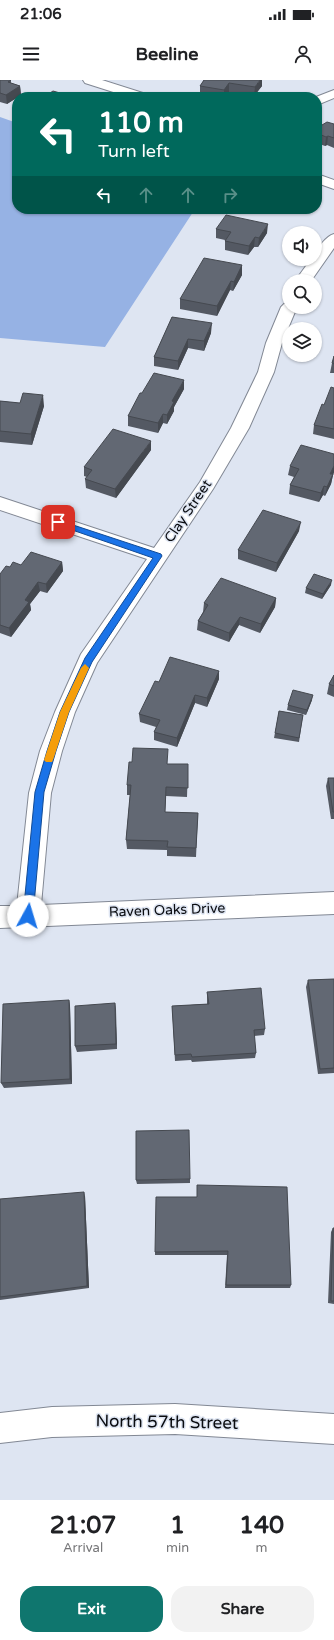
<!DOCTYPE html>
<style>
:root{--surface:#fff;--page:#f2f2f2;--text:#202124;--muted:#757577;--accent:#0f766e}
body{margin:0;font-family:"Varela Round",sans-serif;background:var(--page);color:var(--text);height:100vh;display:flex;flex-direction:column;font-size:15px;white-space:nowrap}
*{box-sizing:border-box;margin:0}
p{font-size:13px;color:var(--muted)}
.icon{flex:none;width:22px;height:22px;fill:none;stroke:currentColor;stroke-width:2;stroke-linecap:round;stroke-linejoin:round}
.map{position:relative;height:1420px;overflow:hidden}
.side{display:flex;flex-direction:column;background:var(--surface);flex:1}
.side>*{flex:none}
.guide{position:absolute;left:12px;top:12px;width:310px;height:122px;border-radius:16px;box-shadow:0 1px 3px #0004;background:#00695c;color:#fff;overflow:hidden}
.tools{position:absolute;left:282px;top:146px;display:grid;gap:8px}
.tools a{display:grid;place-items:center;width:40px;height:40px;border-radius:50%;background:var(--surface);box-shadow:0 1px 3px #0004;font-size:20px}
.pin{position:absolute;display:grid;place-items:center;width:34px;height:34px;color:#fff;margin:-17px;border-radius:8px;box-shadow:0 2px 6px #0006}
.me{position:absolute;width:44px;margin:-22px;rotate:6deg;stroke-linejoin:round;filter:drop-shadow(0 0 3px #0008)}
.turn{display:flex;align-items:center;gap:14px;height:84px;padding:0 20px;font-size:18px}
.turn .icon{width:52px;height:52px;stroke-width:2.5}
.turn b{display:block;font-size:28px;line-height:34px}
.lanes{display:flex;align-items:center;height:38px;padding:0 20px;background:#0003;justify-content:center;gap:20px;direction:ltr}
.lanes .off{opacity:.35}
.eta{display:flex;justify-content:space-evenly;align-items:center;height:68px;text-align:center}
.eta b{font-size:24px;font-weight:700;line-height:28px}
.action{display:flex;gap:8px;margin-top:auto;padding:8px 20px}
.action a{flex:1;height:46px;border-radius:16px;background:var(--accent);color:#fff;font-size:16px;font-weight:700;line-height:46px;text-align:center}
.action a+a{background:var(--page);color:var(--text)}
.status{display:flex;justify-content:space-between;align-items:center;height:28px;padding:0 20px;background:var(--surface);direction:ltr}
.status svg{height:11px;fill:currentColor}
header{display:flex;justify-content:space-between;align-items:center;height:52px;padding:0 20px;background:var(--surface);font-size:18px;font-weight:700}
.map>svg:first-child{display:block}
.forest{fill:#96b2e4}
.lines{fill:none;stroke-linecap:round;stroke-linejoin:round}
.street-casing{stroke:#828894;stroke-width:2}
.street{fill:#fff;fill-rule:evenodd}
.wall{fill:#545963}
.shaded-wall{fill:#454950}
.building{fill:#626873;stroke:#454950}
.route{fill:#1a73e8;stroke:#114b97}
.slow{fill:#f59e0b}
.labels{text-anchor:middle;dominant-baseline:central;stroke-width:3;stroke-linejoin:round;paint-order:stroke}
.street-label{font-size:14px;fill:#0a0c10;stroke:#dee5f2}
.near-street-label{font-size:17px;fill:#0a0c10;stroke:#dee5f2}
</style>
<div class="status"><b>21:06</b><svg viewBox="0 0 49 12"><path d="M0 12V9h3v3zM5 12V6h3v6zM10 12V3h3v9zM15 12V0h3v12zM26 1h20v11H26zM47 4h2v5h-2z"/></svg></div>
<header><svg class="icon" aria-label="menu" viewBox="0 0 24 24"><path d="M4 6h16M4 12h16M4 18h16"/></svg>Beeline<svg class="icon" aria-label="person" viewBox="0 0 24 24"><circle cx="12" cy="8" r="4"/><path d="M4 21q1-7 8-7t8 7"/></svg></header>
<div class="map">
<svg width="334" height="1420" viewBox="0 0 334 1420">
<rect width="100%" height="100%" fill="#dee5f2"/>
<path class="forest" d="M0,37L17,43V129H195L105,267L0,258Z"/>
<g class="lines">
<defs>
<path id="street" d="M83,0H102L146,14L148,17H129L85,3Z
M334,10V18L317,25L316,17Z
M317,94L334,100V109L317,103Z
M334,154V168L311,201H295L311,179H315C315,170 326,156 334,154Z
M289,222V227H297L282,263L274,292L249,348L213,409L97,583L75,632L62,671L51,713L41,825L334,812V834L0,848V826H17L29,713L40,671L55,632L81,574L147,479L0,430V417L154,468L200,402L231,348L258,292L266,263L281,227L284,224Z
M175,1324L334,1334V1364L175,1354L52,1357L0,1363V1333L52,1327Z"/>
</defs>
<use href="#street" class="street-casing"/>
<use href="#street" class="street"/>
</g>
<path class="wall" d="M0,0H11V3L20,6L21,15L7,24L0,22Z
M204,0L262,6L254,16L229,12L225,17H213L200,15V6Z
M334,44V68L327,65L325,66L317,63V48Z
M216,149L267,153L258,167H254L248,175L225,170V160L216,158Z
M242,185V195L233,211L230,210L217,236L180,229V219Z
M172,237L211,253L204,271L188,268L178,290L154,286V277Z
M334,276V293H330L332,283Z
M334,308V359L313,354L314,345Z
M184,309L174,327V331L167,344L163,343L158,353L128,346V336L142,313Z
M0,321L44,326L32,365L0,362Z
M151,370L116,418L86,408L85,399L87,397L84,396V387Z
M334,374V392L333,395L331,404L325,416L323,415L319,422L289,414L290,405L294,397L288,395L290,386Z
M299,451L276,492L238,479V470Z
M62,482L63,491L47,513L40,511L30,524L31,530L11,557L0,553V494L10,487L21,485Z
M331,505L322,519L305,513L306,508Z
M276,518L275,527L260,553L239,545L229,562L197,550L198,541L203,532L204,523Z
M219,591V599L207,627L195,623L177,667L154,660V652L156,647L140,642L139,634L159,602Z
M334,595V617L327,614L329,604Z
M312,620L306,635L287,630L288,625Z
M279,631L303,635L299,662L274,658Z
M168,684H188L187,717L166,716L165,732L198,733L196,777L167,776V770L127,769L126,760L130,715H127V705Z
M328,698H334V739H331L326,706Z
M334,899V993L318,994L306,907L308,900Z
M207,912L265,949L264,955L254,956L256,973L255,978L192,982L191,980L175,981L172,926L207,924Z
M69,920L70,926L72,1004L4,1008L1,1003Z
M115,923L117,969L77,972L75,966Z
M190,1099V1103L137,1104L136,1100Z
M85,1116L89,1208L0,1220V1119Z
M196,1117L291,1205L290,1208H225L227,1175H155V1172Z
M333,1148H334V1224L328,1223L331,1152Z"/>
<path class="shaded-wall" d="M260,0H262V6L254,16L255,7Z
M229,3V12L225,17H224V10Z
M20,6L21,15L7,24L6,15Z
M328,56L327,65L325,66L326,57Z
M268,144L267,153L258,167L259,158Z
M255,157L254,167L248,175L249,166Z
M242,185V195L233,211L234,202Z
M231,201L230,210L217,236V226Z
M212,243L211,253L204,271V261Z
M188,259V268L178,290V281Z
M184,300V309L174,327V331L167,344V335L172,321Z
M43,315L44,326L32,365L31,354Z
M163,334V343L158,353V343Z
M151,361V370L116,418L115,409Z
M334,386V392L333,395L331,404L325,416L327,407L330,394Z
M324,406L323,415L319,422L321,413Z
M301,442L299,451L276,492L277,483Z
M62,482L63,491L47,513L46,504Z
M332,500L331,505L322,519L323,514Z
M38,502L40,511L30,524L31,530L11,557L9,548L25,520Z
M276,518L275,527L260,553L261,544Z
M240,537L239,545L229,562V553Z
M219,591V599L207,627V618Z
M195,615V623L177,667V658Z
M313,615L312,620L306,635L307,630Z
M69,920L70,926L72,1004L70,999Z
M115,923L116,929L117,969L116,964Z
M84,1112L85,1116L89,1208L87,1206Z"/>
<path class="building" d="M0,0H11L8,2L20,6L6,15L0,13Z
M204,0H260L255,7L229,3L224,10L200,6Z
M53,11L74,17H44Z
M327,42L334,44V58L328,56L326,57L317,53V48Z
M226,135L268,144L259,158L255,157L249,166L225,161L231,152L216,149Z
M204,178L242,185L234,202L231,201L217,226L180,219Z
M172,237L212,243L204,261L188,259L178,281L154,277Z
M334,276V284L332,283Z
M154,293L184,300L172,321L174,322L167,335L163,334L158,343L128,336L140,313H142Z
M331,307L334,308V349L314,345L322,324L324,325Z
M23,313L43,315L31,354L0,351V321L20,323Z
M113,349L151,361L115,409L85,399L92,390L84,387Z
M301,365L334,374V386L330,394H333L327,407L324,406L321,413L290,405L299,389L290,386Z
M263,430L301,442L277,483L238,470Z
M31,472L62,482L46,504L38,502L25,520L29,522L9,548L0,545V494L6,486L10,487L13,482L21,485Z
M314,494L332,500L323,514L306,508Z
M221,498L276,518L261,544L240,537L229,553L198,541L208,525L204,523Z
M170,577L219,591L207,618L195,615L177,658L154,652L160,640L139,634L155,601L159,602Z
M334,595V606L329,604Z
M293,610L313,615L307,630L288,625Z
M279,631L303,635L299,658L275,653Z
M133,668L168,669L167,684H188V708L166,707L165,732L198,733L196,768L167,767L168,761L126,760L131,705H127L129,682H132Z
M328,698H334V732H333Z
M334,899V988L320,989L308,900Z
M261,908L265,949L254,950L256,973L192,977L191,974L175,975L172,926L209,924L207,912Z
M69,920L70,999L1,1003L3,924Z
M115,923L116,964L75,966V926Z
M189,1050L190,1099L136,1100V1051Z
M197,1105L287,1107L291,1205H226L228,1171L155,1172L156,1117H197Z
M84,1112L87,1206L0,1217V1119Z
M333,1148H334V1221H331Z"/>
<path class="route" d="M58,440L161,474L162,476L92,582L69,632L56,671L44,712L33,836L31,839L28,840L24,839L23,836L35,712L47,671L60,632L85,578L153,478L55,444L54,442Z"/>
<path class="slow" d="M85,584L89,588L69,632L53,680L52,682H46L44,680L60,632L81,588Z"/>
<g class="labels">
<g class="street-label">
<text transform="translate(188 431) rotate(-56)">Clay Street</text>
<text transform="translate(167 830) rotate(-2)">Raven Oaks Drive</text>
</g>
<g class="near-street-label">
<text transform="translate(167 1342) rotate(1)">North 57th Street</text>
</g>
</g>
</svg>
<div class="tools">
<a><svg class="icon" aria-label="sound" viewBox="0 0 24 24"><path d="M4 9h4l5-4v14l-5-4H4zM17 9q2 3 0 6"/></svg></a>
<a><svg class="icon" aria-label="search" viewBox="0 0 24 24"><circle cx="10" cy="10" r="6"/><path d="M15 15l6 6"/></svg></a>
<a><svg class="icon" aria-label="layers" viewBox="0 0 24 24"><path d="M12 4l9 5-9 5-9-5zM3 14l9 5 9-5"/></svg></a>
</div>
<div class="pin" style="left:58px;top:442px;background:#d93025"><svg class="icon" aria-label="arrive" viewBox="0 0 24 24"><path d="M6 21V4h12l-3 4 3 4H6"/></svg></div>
<svg class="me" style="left:28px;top:836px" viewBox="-20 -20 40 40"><circle r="19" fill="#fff"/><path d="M0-13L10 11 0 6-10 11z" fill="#1a73e8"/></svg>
<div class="guide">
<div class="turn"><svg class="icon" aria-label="left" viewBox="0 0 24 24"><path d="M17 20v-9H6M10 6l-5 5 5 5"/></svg><div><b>110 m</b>Turn left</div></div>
<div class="lanes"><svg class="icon" aria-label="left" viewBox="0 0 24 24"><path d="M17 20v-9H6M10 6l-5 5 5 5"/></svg><svg class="icon off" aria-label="ahead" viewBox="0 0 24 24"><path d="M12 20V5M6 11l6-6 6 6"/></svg><svg class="icon off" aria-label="ahead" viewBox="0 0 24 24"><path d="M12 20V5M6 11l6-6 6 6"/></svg><svg class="icon off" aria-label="right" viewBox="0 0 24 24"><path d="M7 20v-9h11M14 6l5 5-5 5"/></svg></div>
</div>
</div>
<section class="side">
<div class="eta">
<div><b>21:07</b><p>Arrival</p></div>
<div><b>1</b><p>min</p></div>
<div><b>140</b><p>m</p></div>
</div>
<div class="action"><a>Exit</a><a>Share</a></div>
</section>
